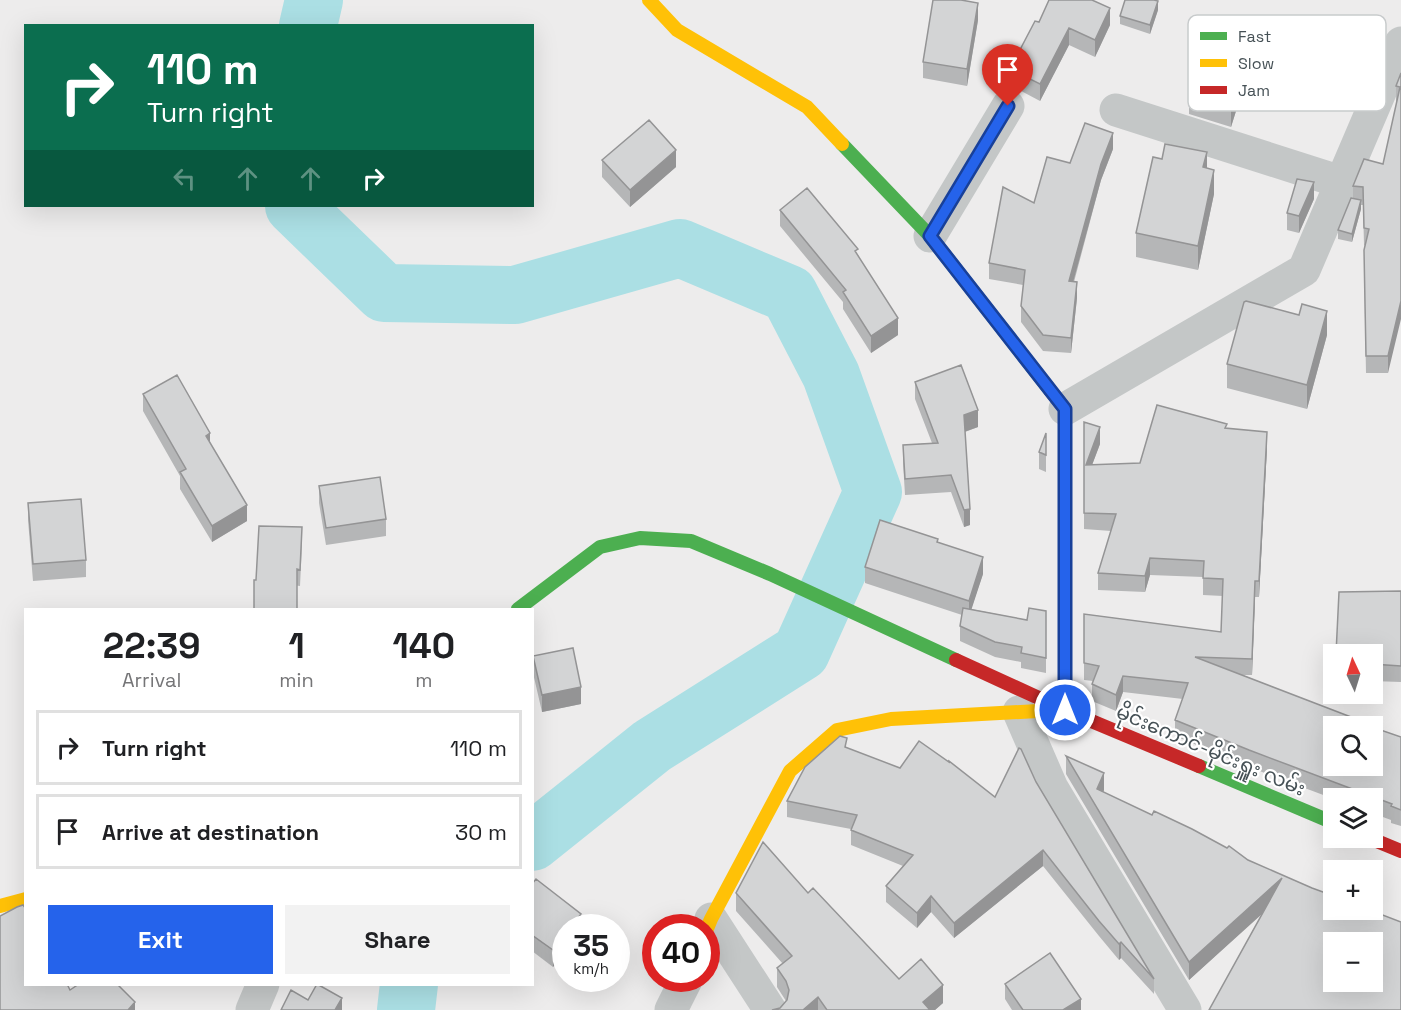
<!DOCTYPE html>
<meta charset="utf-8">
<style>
:root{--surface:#fff;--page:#f2f2f2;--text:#202124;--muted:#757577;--line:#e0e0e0;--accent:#2563eb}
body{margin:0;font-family:"Space Grotesk","Noto Sans Myanmar",sans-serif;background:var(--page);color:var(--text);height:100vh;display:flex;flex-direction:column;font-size:22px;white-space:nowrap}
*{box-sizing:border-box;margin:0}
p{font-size:20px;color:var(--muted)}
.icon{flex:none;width:33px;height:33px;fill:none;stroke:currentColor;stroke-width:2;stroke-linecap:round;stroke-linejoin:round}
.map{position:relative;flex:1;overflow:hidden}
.drawer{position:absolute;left:24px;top:608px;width:510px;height:378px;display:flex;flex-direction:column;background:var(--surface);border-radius:0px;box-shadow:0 6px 24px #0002}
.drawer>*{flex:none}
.hud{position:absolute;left:24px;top:24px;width:510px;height:183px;border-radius:0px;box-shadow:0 6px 24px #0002;background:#0b6e4f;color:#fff;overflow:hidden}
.needle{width:39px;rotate:356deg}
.tools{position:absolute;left:1323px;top:644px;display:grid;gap:12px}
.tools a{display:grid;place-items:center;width:60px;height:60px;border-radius:0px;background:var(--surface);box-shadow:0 6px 24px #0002;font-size:30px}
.speed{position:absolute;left:552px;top:914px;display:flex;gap:12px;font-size:30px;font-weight:700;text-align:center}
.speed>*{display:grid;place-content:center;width:78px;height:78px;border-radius:50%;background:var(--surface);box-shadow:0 6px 24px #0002;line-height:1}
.speed small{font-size:15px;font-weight:400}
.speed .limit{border:9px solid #d22;background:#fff;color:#111}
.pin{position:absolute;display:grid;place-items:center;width:51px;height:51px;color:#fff;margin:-62px -26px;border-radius:50% 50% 50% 0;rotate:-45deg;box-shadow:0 0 6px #0007}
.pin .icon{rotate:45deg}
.me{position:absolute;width:66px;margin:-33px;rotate:0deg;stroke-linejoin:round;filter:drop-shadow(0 0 4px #0008)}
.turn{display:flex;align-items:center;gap:21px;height:126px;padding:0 24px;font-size:27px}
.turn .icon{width:78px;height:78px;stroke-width:2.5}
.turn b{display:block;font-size:42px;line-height:51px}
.lanes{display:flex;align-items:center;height:57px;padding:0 24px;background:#0003;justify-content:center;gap:30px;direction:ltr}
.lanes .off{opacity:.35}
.eta{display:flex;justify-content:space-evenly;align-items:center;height:102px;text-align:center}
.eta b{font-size:36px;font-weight:700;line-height:42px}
.primary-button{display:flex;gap:12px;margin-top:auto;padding:12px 24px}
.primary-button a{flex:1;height:69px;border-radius:0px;background:var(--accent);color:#fff;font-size:24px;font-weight:700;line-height:69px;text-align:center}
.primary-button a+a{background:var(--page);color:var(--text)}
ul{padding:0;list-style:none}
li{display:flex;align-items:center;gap:18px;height:75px;margin:0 12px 9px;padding:0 12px;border:3px solid var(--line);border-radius:0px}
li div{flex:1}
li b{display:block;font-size:22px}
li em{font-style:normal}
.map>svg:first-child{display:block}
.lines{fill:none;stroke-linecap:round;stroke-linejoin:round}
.river{stroke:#abdfe4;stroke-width:58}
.street{stroke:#c4c7c7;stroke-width:33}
.fast{stroke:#4caf50;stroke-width:14}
.slow{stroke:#ffc107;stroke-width:14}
.jam{stroke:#c62828;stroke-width:14}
.wall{fill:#b5b6b7}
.shaded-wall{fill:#949495}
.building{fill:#d3d4d5;stroke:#949495;stroke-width:1.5;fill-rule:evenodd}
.route-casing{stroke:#184099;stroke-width:15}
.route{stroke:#2563eb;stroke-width:10}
.labels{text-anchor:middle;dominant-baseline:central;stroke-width:4.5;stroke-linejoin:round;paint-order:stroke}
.street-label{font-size:20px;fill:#465156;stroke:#fff}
.key{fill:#fff;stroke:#c8cbcc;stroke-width:1.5}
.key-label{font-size:16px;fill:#465156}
</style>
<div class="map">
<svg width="1401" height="1010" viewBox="0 0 1401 1010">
<rect width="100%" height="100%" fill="#edecec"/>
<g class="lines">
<path class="river" d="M308,26L314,0
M294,206L384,293L515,295L680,248L789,294L831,375L873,492L801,652L652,746L532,842
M406,1010L409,984"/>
<path class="street" d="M1116,110L1341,182
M930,236L1008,106
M1065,409L1304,270L1401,43
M1019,712L1052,788L1185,1010
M711,919L770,1010
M252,1010L263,984
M671,1010L687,978"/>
<path class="fast" d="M842,144L930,236L1050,390
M518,609L600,547L640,538L691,541L770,574L956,660
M1199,766L1334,823"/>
<path class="slow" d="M649,0L677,30L807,107L842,144
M0,906L26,899
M706,931L711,919L790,771L837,730L891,719L1056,710"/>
<path class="jam" d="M1050,390L1065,409V710H1056
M956,660L1065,710L1199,766
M1367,837L1401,851"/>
</g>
<path class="wall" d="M1158,10L1150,34L1120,24V16Z
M978,20L967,86L923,78V62Z
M1039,22L1110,25L1095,57L1069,45L1040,101L1010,85V69Z
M1256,46L1302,50L1288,74L1256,55Z
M1401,73L1388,373H1366L1364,267L1365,246L1364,245L1363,205H1361V209L1352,242L1338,239V230L1353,198V186L1383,164L1397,103H1396V86Z
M1246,79L1231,127L1189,114V97Z
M1113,149L1101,180L1074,282L1077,298L1071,353L1043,351L1021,322V306L1023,285L989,279V263L1034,203L1070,163Z
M1162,159L1207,168L1214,194L1198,270L1136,257V233Z
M602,160L676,167L630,207L602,177Z
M1314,199L1299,233L1287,230V213Z
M780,210L858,255L898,335L871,353L843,309V302L780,226Z
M1299,315L1327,335L1307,409L1227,388V364Z
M915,382L978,427L965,432L970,525L964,527L951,492L905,495L903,462V445L932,443L915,399Z
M143,394L247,521L212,542L180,489V476L143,411Z
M1084,422L1100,444L1092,465L1140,463L1227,428L1267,448L1259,597H1255L1252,675H1243L1370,726L1401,737V826L1391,823V820L1372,813V798L1334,799L1249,767L1175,736V720L1183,699L1123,692L1116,711L1092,701V684L1093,681L1084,680V614L1221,632L1223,596L1203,595V577L1150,575L1145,592L1098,590V573L1111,531L1084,529Z
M1046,433V472L1039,469V452Z
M319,486L386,519V536L326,545L319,503Z
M28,503L86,560V577L33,581L28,520Z
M938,542L983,574L971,609L1027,620L1046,611V673L1021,668V662L995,657L960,641V626L962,615L865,583V567Z
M302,544L300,586L256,580Z
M1401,591V682L1372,681V654Z
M533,656L581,704L542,712L533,673Z
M847,748L900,768L995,797L1036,782L1154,979V994L1121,958L1119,960L1099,936L1043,866L954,938L931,912L917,928L886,902V886L903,866L851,845V829L787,817V801Z
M1066,756L1104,790L1103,792L1248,860L1312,888L1262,913L1189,980L1066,774Z
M532,884L581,927L553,967L532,951Z
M736,893H808L899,979L943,1003L935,1010H772L780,1008L786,1001L777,987V968L783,964L736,911Z
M1005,984L1081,1010H1012L1005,999Z"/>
<path class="shaded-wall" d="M1158,1V10L1150,34V25Z
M978,3V20L967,86V69Z
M1110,8V25L1095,57V40Z
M1069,28V45L1040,101V84Z
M1302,42V50L1288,74V65Z
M1246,62V79L1231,127V110Z
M1113,133V149L1101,180L1069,297V281L1101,164Z
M676,150V167L630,207V190Z
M1207,152V176L1203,167Z
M1214,170V194L1198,270V246Z
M1314,182V199L1299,233V216Z
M1361,200V209L1352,242V234Z
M1077,282V298L1071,353V338Z
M1401,301V319L1388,373V356Z
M1327,311V335L1307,409V385Z
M898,318V335L871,353V336Z
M978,410V427L964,432V415Z
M1100,427V444L1086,481V465Z
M1267,432V448L1259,597V581Z
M210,433V450L206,436Z
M247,505V521L212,542V526Z
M970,509V525L964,527V510Z
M983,557V574L969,617V601Z
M1150,558V575L1145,592V576Z
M1255,581V597L1252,675V659Z
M1123,676V692L1116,711V695Z
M581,687V704L542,712V695Z
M1104,773V790L1097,807V789Z
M1043,850V866L954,938V923Z
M1282,878V896L1189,980V962Z
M931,896V912L917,928V913Z
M581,914V927H571Z
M566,934V951L553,967V950Z
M1121,942V958L1119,960V944Z
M943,985V1003L935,1010H923V1002Z
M818,997V1010H803Z
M342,998V1010H335Z
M1081,999V1010H1063Z
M135,1002V1010H128Z"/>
<path class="building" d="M933,0H961L978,3L967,69L923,62Z
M1049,0H1092L1110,8L1095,40L1069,28L1040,84L1010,69L1035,21L1039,22Z
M1125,0H1154L1158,1L1150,25L1120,16Z
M1401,73V301L1388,356H1366L1364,250L1369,229L1364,228L1363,187L1353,186L1364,159L1383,164L1400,87L1396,86Z
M649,120L676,150L630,190L602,160Z
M1085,123L1113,133L1101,164L1069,281L1077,282L1071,338L1043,335L1021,306L1025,270L989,263L1003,187L1034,203L1047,157L1070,163Z
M1165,144L1207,152L1203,167L1214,170L1198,246L1136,233L1153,157L1162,159Z
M1297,179L1314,182L1299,216L1287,213Z
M807,188L858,249L855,251L898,318L871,336L843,292L846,290L780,210Z
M1351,198L1361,200L1352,234L1338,230Z
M1246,301L1299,315L1302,304L1327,311L1307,385L1227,364L1244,302Z
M961,365L978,410L964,415L970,509L964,510L951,475L905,479L903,445L938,443L915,382Z
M177,375L210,433L206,436L247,505L212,526L180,472L186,469L143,394Z
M1157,405L1227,424L1225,428L1267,432L1259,581H1255L1252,659L1195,657L1351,717L1370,726H1334V765H1372V727L1401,737V810L1391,806L1392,804L1249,750L1175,720L1188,683L1123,676L1116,695L1092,684L1099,666L1084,663V614L1221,632L1223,579L1203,578L1204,561L1150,558L1145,576L1098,573L1116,514L1084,513V422L1100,427L1086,465L1140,463Z
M1046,433V455L1039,452Z
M380,477L386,519L326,528L319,486Z
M81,499L86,560L33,564L28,503Z
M880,520L938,539L937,542L983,557L969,601L865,567Z
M259,526L302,527L300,570L297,569V609H254V580H256Z
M1401,591V666L1372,664V654H1336L1339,592Z
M963,608L1027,620L1029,608L1046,611V658L1021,653L1022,647L995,642L960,626Z
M573,648L581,687L542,695L533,656Z
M840,736L847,738L845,747L900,768L919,741L949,762V761L995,797L1019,748L1021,749L1036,782L1154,979L1121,942L1119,944L1099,921L1043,850L954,923L931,896L917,913L886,886L913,855L851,830L857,815L787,801L805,767Z
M1066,756L1104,773L1097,789L1152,815L1154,811L1192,829L1227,848L1229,846L1248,860L1312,888L1334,896V909H1367L1401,922V1010H1209L1282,878L1189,962ZM1334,942H1372V981H1334Z
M763,842L808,893L813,888L899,979L921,959L943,985L923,1002L930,1010H827L818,997L803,1010H772L780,1008L787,1000L789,990L786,981L777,968L792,956L736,893Z
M536,879L581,914L571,927H566V934L553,950L532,935V884Z
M23,905L26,909V984H67L70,990L79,984H117L135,1002L128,1010H0V916L17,907Z
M1050,953L1081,999L1063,1010H1023L1005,984Z
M317,984L342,998L335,1010H281L291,990L308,1000Z"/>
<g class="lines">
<defs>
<path id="route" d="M1008,106L930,236L1065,409V710"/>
</defs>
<use href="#route" class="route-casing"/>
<use href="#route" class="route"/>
</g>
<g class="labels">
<g class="street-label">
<text transform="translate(1211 750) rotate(23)">မိုင်းကောင်-မိုင်းရှူး လမ်း</text>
</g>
</g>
<rect x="1188" y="15" width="198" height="96" rx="9" class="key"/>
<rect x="1200" y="32" width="27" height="8" fill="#4caf50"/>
<rect x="1200" y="59" width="27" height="8" fill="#ffc107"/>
<rect x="1200" y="86" width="27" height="8" fill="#c62828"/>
<g class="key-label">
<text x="1238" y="42">Fast</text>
<text x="1238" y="69">Slow</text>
<text x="1238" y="96">Jam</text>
</g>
</svg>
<div class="tools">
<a><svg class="needle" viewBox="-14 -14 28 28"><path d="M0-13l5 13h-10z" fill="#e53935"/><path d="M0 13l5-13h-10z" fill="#757577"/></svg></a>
<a><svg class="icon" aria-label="search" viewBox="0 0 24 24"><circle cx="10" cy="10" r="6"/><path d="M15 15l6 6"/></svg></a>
<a><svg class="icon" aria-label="layers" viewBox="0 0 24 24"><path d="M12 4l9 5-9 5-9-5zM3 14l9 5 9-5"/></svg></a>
<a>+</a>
<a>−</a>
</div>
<div class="speed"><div>35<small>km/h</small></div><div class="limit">40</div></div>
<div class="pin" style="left:1008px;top:106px;background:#d93025"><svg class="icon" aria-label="arrive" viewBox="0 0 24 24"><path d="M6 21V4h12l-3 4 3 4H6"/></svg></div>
<svg class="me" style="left:1065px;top:710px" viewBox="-20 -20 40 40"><circle r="17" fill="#2563eb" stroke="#fff" stroke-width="3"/><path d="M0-11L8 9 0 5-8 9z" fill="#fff"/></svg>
<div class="hud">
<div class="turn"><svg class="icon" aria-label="right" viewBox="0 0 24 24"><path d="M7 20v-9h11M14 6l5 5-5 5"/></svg><div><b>110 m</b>Turn right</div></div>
<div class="lanes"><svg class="icon off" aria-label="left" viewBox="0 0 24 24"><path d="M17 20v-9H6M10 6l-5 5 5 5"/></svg><svg class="icon off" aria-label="ahead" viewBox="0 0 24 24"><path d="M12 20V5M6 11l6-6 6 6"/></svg><svg class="icon off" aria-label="ahead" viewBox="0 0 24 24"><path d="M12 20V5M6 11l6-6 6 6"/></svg><svg class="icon" aria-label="right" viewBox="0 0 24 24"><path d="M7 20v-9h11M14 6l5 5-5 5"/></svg></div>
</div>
<section class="drawer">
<div class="eta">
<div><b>22:39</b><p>Arrival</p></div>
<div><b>1</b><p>min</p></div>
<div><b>140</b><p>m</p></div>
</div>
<ul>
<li><svg class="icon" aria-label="right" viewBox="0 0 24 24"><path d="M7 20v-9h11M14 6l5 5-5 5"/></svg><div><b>Turn right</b></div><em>110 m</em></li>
<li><svg class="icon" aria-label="arrive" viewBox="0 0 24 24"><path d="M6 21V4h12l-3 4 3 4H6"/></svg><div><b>Arrive at destination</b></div><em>30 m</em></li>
</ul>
<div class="primary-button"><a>Exit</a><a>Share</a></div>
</section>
</div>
